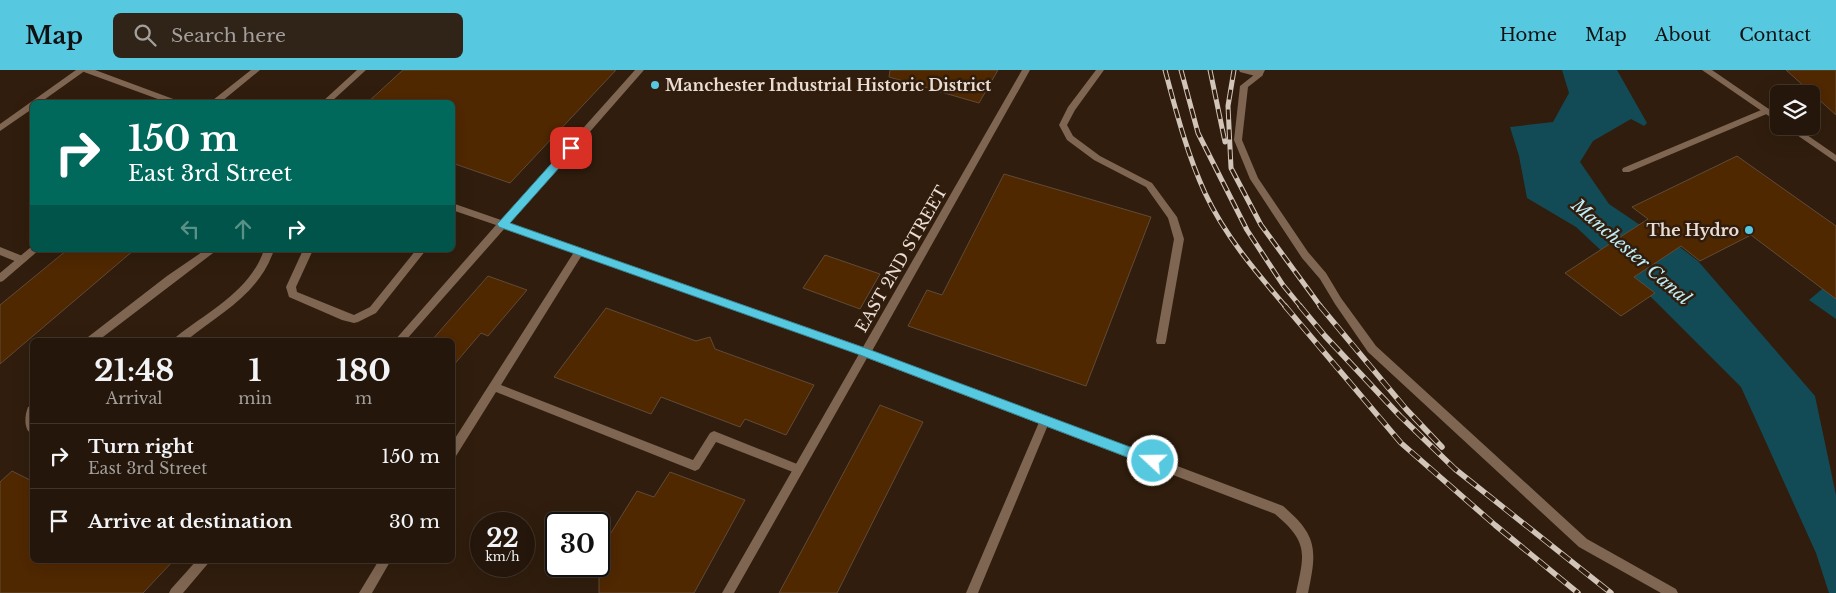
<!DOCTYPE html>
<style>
:root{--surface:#24160a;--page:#302318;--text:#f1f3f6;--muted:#a39f9c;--line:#41352b;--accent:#56c9e0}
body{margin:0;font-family:"Libre Baskerville",serif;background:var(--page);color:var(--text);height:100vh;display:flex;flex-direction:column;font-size:19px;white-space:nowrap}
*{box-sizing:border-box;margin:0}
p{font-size:16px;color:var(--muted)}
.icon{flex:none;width:28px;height:28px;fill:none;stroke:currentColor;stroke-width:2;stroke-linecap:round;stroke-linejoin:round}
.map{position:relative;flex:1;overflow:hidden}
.panel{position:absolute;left:30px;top:268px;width:425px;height:225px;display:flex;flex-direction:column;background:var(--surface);border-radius:8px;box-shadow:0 5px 20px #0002,0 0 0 1px var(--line)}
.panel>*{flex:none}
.top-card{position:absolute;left:30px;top:30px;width:425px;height:152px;border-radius:8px;box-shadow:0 5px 20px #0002,0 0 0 1px var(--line);background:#00695c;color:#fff;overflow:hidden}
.controls{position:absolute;left:1770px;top:15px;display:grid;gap:10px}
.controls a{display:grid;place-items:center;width:50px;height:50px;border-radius:8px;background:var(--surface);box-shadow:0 5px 20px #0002,0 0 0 1px var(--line);font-size:25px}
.speed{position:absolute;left:470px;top:442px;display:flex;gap:10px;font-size:25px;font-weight:700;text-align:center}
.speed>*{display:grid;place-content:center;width:65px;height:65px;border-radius:50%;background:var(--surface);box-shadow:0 5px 20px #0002,0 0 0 1px var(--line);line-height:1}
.speed small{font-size:12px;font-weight:400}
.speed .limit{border:2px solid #111;border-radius:8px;background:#fff;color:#111}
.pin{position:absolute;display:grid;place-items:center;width:42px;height:42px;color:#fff;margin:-21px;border-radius:10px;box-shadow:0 2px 8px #0006}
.me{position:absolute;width:55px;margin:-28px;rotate:291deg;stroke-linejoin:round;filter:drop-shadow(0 0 4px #0008)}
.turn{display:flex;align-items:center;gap:18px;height:105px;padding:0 15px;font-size:22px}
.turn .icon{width:65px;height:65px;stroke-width:2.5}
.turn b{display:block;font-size:35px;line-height:42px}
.lanes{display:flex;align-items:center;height:48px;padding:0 15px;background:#0003;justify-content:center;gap:25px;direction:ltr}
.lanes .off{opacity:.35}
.eta{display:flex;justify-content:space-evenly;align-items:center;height:85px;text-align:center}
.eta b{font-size:30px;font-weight:800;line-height:35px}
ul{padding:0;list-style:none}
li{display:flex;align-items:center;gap:15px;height:65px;padding:0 15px;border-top:1px solid var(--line)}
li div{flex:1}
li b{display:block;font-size:19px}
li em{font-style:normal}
header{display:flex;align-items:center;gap:30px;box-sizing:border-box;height:70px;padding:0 25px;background:var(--accent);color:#111}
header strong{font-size:24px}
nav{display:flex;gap:28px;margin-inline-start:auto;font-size:18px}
.search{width:350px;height:45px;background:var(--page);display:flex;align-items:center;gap:12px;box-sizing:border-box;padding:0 18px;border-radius:8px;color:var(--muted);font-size:19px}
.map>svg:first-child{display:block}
.water{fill:#124b55}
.building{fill:#502800;stroke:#604a39}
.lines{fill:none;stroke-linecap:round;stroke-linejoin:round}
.lane{fill:#7f6652;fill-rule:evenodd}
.street{fill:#7f6652;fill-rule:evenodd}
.rail-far1-casing{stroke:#d1c4b9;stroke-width:5}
.rail-casing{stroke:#d1c4b9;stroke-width:5.5}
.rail-far1{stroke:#301d0d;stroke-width:3;stroke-dasharray:10;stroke-linecap:butt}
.rail{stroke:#301d0d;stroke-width:4;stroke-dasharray:12;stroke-linecap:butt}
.route{fill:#56c9e0;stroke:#388392}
.poi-dot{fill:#56c9e0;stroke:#301d0d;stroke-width:2}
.labels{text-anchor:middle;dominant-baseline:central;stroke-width:5;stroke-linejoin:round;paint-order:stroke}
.poi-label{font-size:16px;font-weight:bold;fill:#eaddd3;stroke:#301d0d;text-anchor:start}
.street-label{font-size:16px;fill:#eaddd3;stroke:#301d0d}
.water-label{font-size:18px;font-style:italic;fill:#beeef8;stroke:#301d0d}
</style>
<header>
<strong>Map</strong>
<div class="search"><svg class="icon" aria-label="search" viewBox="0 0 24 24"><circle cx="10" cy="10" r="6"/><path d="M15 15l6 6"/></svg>Search here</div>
<nav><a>Home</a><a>Map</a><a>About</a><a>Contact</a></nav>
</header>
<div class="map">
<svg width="1836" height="523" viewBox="0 0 1836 523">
<rect width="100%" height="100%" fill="#301d0d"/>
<path class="water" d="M1562,0H1617L1647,53L1644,56L1631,49L1593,71L1580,92L1609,134L1640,155L1646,151L1698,191L1815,326L1836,425V523H1829L1816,483L1741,317L1654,230L1576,157L1527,128L1519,86L1510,57L1553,52L1569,23Z
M1827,215L1836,222V249L1809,230Z"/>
<path class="building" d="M403,0H616L510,113L452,93V32H368Z
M890,0H998L979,33L889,7Z
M1786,0H1836V45Z
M1737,86L1836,156V229L1751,165L1700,191L1681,176L1634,207L1655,223L1621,246L1565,203L1648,149L1632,137Z
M1004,104L1151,147L1086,316L908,256L927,220L942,225Z
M67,180H134L0,294V235Z
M825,185L880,204L860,239L803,218Z
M488,206L527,220L488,266L481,263L452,297V270H432Z
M606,238L696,271L710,267L715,279L814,315L786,365L745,349L740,357L661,327L651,344L554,307Z
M880,335L923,352L837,523H779Z
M12,401L32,411V490H174L143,523H0V412Z
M670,402L745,430L694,523H599V482L637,421L654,427Z"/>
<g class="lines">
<path class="lane" d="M76,0H86L41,32H32V39L0,61V54Z
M357,0H366L331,32H322Z
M1096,0H1104L1075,40L1067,55L1073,66L1100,86L1152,113L1177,147L1184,169L1166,271L1165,274H1157L1156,271L1174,169L1168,148L1146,117L1094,90L1067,70L1059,55L1068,37Z
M1259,1L1263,4L1262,6L1248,17L1242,70L1258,108L1308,182L1326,203L1341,228L1376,276L1587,469L1676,519L1678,523H1661L1579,477L1368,282L1335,234L1320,209L1302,188L1250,109L1234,70L1240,16Z
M1766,38L1769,39V43L1629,102H1623L1622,100L1623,98Z
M0,177L25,187L27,190L22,194L0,185Z
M579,178L582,179L584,182L582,185L501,315L693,390L710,363L714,361L802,396L803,399L802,402L798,404L716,372L699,399L695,401L496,322L456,386L452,388V373L576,179Z
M205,180H217L99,270H87L88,267L167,206Z
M264,180H274C259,224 222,242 187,270H175L176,267C209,241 250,221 264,180Z
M303,180H313L296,217L297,222L354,245L370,237L416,180H426L376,243L358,252L354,253L342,250L289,227L286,217Z
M32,335V363L28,361C24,354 25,345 28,337Z
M1045,345L1049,347L1050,350L978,523H966L1040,350L1041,347Z
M379,490H391L372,523H359Z"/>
<path class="street" d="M83,0H95L176,30L177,32H166L84,2Z
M251,0H260L221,32H212L213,30Z
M635,0H644L510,153L863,277L1022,0H1030L872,281L1283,436C1318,466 1317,480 1308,523H1296C1305,482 1308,472 1275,444L867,288L734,523H722L859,284L505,158L406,270H395L496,155L452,140V133L501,150Z
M1239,0H1265L1262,6L1259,7L1240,2Z
M1702,0H1712L1779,46V53Z
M1784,56H1794L1836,85V92Z
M31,177H32V180H39L3,211L0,212V203Z
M197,490H211L183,523H169L171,519Z"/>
<defs>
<path id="rail-far1" d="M1165,0C1176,41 1187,84 1205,123C1225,166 1256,202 1286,237
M1181,0L1198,63L1247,160L1283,215L1301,237
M1210,0L1225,72
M1234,0L1228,36L1231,98L1261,155L1321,237"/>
<path id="rail" d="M1285,236L1401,373L1495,455L1578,523
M1300,236L1325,266L1400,346L1455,399L1611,523
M1320,236L1406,339L1442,377"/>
</defs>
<use href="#rail-far1" class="rail-far1-casing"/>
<use href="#rail" class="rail-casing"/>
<use href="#rail-far1" class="rail-far1"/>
<use href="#rail" class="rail"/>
</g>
<path class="route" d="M571,74L575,75V80L510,153L868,279L1157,387L1159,391L1157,395L1153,397L860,285L499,157L497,154L499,152L568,75Z"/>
<g class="poi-dot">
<circle cx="655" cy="15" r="5"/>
<circle cx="1749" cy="160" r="5"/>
</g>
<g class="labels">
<g class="poi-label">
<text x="665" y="15">Manchester Industrial Historic District</text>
<text x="1739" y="160" text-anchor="end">The Hydro</text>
</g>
<g class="street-label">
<text transform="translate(901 189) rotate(-60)">EAST 2ND STREET</text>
</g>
<g class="water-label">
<text transform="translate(1631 182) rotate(41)">Manchester Canal</text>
</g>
</g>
</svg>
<div class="controls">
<a><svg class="icon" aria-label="layers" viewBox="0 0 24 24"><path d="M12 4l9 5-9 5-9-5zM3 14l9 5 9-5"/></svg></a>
</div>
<div class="speed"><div>22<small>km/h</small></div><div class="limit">30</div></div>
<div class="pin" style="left:571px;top:78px;background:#d93025"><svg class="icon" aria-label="arrive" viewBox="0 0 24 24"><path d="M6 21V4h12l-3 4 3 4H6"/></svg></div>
<svg class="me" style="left:1153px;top:391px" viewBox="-20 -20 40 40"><circle r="17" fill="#56c9e0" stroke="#fff" stroke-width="3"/><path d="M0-11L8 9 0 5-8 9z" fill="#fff"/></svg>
<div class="top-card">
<div class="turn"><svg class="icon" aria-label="right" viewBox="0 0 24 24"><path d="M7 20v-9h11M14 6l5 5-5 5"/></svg><div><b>150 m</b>East 3rd Street</div></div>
<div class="lanes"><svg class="icon off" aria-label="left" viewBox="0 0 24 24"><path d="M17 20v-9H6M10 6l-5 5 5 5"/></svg><svg class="icon off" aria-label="ahead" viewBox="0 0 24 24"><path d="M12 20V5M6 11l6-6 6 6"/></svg><svg class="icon" aria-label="right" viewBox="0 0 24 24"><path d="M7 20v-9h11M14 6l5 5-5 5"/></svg></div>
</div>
<section class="panel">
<div class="eta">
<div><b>21:48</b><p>Arrival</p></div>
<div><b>1</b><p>min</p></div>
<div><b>180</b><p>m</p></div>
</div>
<ul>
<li><svg class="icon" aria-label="right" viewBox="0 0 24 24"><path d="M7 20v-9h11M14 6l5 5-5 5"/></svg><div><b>Turn right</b><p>East 3rd Street</p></div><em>150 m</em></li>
<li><svg class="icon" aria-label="arrive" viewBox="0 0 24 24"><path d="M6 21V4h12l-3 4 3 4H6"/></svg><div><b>Arrive at destination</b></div><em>30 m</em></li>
</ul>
</section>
</div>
